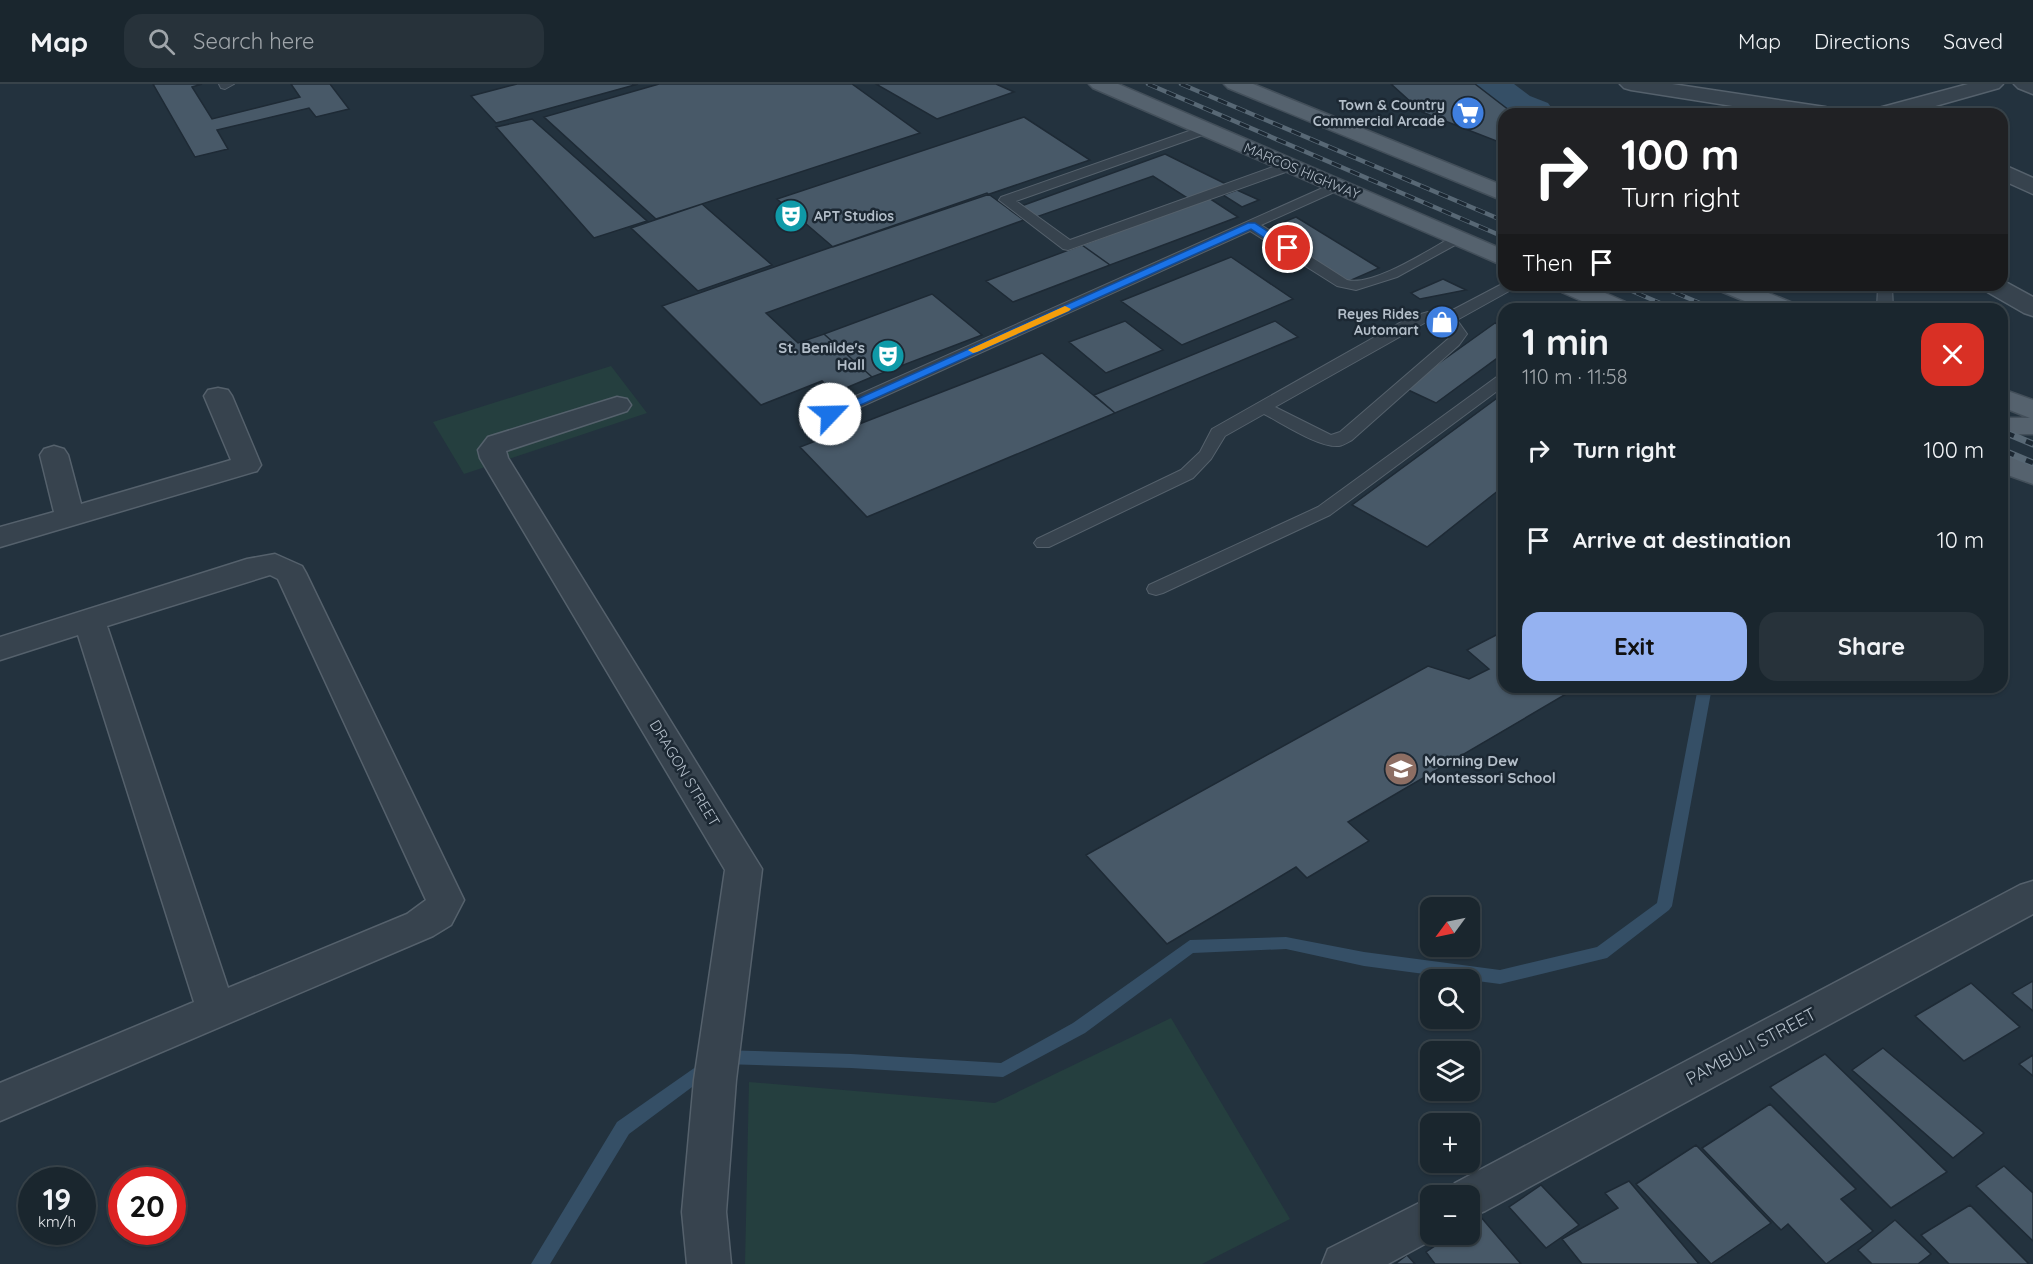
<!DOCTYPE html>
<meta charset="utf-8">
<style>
:root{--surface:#1a262e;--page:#27323a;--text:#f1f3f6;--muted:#9fa5aa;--line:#38434a;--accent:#95b2f1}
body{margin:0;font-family:Quicksand,sans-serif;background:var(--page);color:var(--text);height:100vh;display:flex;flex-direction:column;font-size:22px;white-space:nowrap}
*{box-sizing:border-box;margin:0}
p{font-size:20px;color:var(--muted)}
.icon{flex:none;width:33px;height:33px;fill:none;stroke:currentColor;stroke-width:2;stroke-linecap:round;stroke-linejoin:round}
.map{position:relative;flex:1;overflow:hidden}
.details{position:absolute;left:1498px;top:219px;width:510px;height:390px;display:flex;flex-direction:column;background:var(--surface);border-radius:18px;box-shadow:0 2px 4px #0004,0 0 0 2px var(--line)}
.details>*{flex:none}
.hud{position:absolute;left:1498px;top:24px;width:510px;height:183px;border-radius:18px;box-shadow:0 2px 4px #0004,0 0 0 2px var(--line);background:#202124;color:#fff;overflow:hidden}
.needle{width:39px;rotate:237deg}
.fabs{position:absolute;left:1420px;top:813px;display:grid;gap:12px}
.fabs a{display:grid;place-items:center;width:60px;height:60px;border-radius:12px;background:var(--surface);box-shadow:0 2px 4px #0004,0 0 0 2px var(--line);font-size:30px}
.speed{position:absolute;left:18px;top:1083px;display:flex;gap:12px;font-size:30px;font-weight:700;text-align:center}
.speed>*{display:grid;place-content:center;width:78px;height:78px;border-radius:50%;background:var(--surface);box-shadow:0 2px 4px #0004,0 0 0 2px var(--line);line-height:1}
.speed small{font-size:15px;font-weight:400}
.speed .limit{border:9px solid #d22;background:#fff;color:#111}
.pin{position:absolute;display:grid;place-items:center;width:51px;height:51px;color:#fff;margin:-26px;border:3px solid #fff;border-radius:50%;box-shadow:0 2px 6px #0007}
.me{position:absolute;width:66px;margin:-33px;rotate:66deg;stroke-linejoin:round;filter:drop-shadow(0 0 4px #0008)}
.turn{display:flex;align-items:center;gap:21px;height:126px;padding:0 24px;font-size:27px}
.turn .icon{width:78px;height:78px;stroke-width:2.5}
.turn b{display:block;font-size:42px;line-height:51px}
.then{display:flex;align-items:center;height:57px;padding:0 24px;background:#0003;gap:12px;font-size:22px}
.round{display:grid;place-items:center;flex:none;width:63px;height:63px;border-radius:18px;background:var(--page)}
.headline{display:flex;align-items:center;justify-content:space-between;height:102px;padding:0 24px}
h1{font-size:36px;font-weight:800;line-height:45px}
.button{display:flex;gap:12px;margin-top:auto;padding:12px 24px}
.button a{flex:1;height:69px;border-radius:18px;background:var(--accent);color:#111;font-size:24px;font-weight:800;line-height:69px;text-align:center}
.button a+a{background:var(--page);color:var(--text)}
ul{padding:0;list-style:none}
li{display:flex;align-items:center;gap:18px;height:90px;padding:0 24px}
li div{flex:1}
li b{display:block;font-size:22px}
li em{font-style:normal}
header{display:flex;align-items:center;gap:36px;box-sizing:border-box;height:84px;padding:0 30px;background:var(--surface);border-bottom:2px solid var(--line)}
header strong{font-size:28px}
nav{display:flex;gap:33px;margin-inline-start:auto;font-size:21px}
.search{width:420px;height:54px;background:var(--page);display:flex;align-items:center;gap:15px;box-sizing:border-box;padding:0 21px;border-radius:18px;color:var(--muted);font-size:22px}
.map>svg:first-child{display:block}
.green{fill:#253f3f}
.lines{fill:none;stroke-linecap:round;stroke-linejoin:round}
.stream{fill:#354f66;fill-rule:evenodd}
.river{fill:#354f66;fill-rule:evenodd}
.building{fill:#485968;stroke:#1e2a35;stroke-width:1.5}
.service-casing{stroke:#55616c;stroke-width:2}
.minor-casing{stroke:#55616c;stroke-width:3}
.primary-casing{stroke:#434f5a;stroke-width:3}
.service{fill:#37434e;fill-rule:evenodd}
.minor{fill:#37434e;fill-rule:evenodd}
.primary{fill:#55626e;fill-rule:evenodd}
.rail-far1-casing{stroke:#586875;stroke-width:4.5}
.rail-casing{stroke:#586875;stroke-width:7}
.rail-far1{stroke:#1c2833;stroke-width:3;stroke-dasharray:10;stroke-linecap:butt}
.rail{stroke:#1c2833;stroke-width:4.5;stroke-dasharray:13;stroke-linecap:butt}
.route{fill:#1a73e8;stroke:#114b97;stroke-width:1.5}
.slow{fill:#f59e0b}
.labels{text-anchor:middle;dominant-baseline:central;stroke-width:5;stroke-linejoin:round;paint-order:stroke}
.far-poi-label{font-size:14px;font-weight:bold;fill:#b3bec9;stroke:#1c2833;text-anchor:end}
.far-street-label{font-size:14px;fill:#b3bec9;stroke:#1c2833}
.poi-label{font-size:15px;font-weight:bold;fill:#b3bec9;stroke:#1c2833;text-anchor:end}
.street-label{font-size:15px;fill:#b3bec9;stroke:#1c2833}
.near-street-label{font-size:18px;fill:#b3bec9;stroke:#1c2833}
</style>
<header>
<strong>Map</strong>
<div class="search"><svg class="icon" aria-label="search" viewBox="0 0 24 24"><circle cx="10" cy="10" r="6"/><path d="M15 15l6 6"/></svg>Search here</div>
<nav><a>Map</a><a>Directions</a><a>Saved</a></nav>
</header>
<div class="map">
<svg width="2033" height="1180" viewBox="0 0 2033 1180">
<rect width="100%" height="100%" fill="#23323e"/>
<path class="green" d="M611,282L647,329L464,390L433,338Z
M1171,934L1290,1135L1202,1180H745L749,998L995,1019Z"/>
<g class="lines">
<path class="stream" d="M1698,603H1712L1672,822L1669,826L1607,874L1500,900L1364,882L1286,865L1193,869L1085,949L1003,993L851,984L723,980L629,1050L550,1180H531L617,1038L720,966L851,970L1001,979L1073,939L1190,856L1286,853L1364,868L1500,886L1597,863L1657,819Z"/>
<path class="river" d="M1455,0H1514L1530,12L1548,19L1556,30H1504V39C1485,31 1467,17 1455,0Z"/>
</g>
<path class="building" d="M153,0H202L192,3L212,35L300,13L291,0H330L349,25L316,33L309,24L217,46L228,65L195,73Z
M517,0H638L496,39L471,12Z
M659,0H852L920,49L656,135L544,33Z
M876,0H996L1014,8L937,35Z
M1391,0H1475L1514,30H1504V60L1422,28Z
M1024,33L1090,76L833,163L777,115Z
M532,35L647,137L594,154L496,43Z
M1165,70L1230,102L1192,117L1153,92L1025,137L1010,126Z
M1237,106L1259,116L1242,123L1223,111Z
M987,109L1024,136L766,229L798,259L824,250L872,293L834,309L822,297L761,321L662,222Z
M1209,114L1238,133L1110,181L1082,161Z
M702,120L772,181L698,207L631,144Z
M1296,133L1379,184L1347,198L1264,146Z
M1082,161L1110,181L1013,218L986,197Z
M1231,173L1293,215L1182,261L1121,217Z
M1443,195L1466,206L1420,215L1411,209Z
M932,210L982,251L872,293L824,250Z
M1125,237L1163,266L1106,289L1069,258Z
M1275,237L1298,253L1115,329L1094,311Z
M1495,239L1504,243V269L1436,319L1404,304Z
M1042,269L1115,329L867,433L800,363Z
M1504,309V402L1427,463L1352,421Z
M1504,547V603H1578L1348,738L1369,757L1307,794L1296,783L1167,860L1086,771L1428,582L1469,595L1489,585L1467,566Z
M2033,897V927L2012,909Z
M1971,899L2020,943L1964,977L1915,932Z
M1883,964L1984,1049L1953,1074L1852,986Z
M1825,970L1947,1088L1891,1124L1770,1003Z
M2033,971V992L2019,980Z
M1770,1020L1856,1105L1841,1115L1873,1147L1826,1180L1788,1140L1781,1146L1702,1064Z
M1696,1061L1771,1139L1711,1180L1636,1100Z
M2004,1082L2033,1109V1157L1976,1102Z
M1629,1097L1699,1180H1582L1562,1155L1618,1124L1605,1109Z
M1541,1101L1579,1141L1546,1164L1509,1123Z
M1970,1121L2029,1180H1949L1921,1151Z
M1480,1132L1521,1180H1435L1426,1168L1453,1150H1470V1139Z
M1895,1136L1931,1170L1918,1180H1872L1858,1166Z
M1407,1171L1415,1180H1395Z"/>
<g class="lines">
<defs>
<path id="service" d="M219,0H234L225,5L221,4Z
M1206,41L1211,42L1212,45L1211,48L1016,117L1070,156L1284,79H1294L1296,82L1294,85L1068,166L1063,165L999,116L1001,113Z
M1336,98L1343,102L1341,105L1261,141L1347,196C1373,203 1430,165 1454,152H1464L1466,155L1397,193L1356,206L1337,202L1250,147L814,344H802L800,340L802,336Z
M1504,199L1520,201L1457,236L1467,250L1459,261L1352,356C1348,358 1344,361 1339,362C1319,364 1282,339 1264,330L1225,352L1211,375L1193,394L1049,463H1037L1034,459L1037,455L1181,386L1200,368L1212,345L1410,233L1428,228L1445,230ZM1428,237C1439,237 1446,240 1451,250L1448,255L1340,348L1331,351L1275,323Z
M1878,201H1892L1893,225H1877Z
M1504,290V302L1330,431L1163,509L1156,511L1149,509L1147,505L1149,501L1318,423L1498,292Z"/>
<path id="minor" d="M1620,0H1672L1825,23L1833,25L1836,30H1783L1631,6L1624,4Z
M1968,0H2003L1999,4L1907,30H1872L1875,25Z
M2014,0H2033V10L2018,4Z
M2002,80L2033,94V110L2002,96Z
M2002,196L2033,213V232L2024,229L1984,206L1980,201H2002Z
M218,304L228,306L232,312L261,381L257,387L0,463V443L54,428L40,371L44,365L54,362L64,365L68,371L81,420L231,376L204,312L208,306Z
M617,313L627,315L631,321L627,327L506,367L508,374L762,785L736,996L726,1128L731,1180H687L682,1128L694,996L725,786L480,374L478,366L488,353Z
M275,470L302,482L306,489L464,816L451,841L433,852L0,1037V999L194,918L78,551L0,576V553L247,475ZM270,491L278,495L426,816L407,830L228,904L107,542Z
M2033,797V830L1485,1127L1470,1133V1112H1449L1455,1099L2020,801Z
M1431,1113V1150H1443L1388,1180H1322L1328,1165Z"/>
<path id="primary" d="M1089,0H1118L1504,166V182L1093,4Z
M1224,0H1253L1504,102V117L1228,4Z
M1553,201H1587L1630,220L1634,225H1600L1557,206Z
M1714,201H1749L1795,220L1799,225H1764L1718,206Z
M2002,305L2033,316V350H2002V334H2030L2002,323Z
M2002,369L2033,380V400L2002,389Z"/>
</defs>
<use href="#service" class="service-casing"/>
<use href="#minor" class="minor-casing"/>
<use href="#primary" class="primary-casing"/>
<use href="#service" class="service"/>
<use href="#minor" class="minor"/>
<use href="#primary" class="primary"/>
<defs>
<path id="rail-far1" d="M1148,0L1504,153
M1181,0L1504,137
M1618,201L1674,225
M1657,201L1714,225"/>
<path id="rail" d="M2002,347L2033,360
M2002,366L2033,379"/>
</defs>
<use href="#rail-far1" class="rail-far1-casing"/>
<use href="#rail" class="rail-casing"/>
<use href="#rail-far1" class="rail-far1"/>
<use href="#rail" class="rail"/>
</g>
<path class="route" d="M1248,139H1255L1293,164L1284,167L1251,145L834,333H826L824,330Z"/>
<path class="slow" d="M1065,222L1071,225L1069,227L977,268L973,269L968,266Z"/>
<defs>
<symbol id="supermarket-disc" viewBox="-11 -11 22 22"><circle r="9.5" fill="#3f7fe0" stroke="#1c2833"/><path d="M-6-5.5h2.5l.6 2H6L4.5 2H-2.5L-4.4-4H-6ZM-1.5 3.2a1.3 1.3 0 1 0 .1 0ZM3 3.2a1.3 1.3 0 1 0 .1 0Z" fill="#fff"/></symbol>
<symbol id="theatre-disc" viewBox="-11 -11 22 22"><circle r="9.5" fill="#0f9aa8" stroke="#1c2833"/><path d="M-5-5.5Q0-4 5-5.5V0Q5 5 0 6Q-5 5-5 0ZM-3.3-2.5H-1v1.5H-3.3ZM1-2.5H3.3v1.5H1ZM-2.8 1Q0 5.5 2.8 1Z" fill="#fff"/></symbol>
<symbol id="shop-disc" viewBox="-11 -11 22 22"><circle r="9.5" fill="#3f7fe0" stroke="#1c2833"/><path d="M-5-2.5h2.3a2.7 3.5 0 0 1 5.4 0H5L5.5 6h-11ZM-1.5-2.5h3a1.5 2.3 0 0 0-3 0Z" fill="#fff"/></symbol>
<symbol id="school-disc" viewBox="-11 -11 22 22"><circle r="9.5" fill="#8d6e63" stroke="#1c2833"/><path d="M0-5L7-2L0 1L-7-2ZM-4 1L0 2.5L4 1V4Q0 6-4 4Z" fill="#fff"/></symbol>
</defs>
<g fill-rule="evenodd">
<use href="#supermarket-disc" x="1449" y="10" width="38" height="38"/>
<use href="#theatre-disc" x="772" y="113" width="38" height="38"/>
<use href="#shop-disc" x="1423" y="219" width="38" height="38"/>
<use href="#theatre-disc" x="869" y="253" width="38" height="38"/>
<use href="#school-disc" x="1382" y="666" width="38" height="38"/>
</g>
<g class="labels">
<g class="far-poi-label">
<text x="1445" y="21">Town &amp; Country<tspan x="1445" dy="16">Commercial Arcade</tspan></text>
<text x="814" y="132" text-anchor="start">APT Studios</text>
<text x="1419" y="230">Reyes Rides<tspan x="1419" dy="16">Automart</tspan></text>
</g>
<g class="far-street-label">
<text transform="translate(1302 87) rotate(23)">MARCOS HIGHWAY</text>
</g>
<g class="poi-label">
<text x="865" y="263">St. Benilde's<tspan x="865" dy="17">Hall</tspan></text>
<text x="1424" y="676" text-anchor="start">Morning Dew<tspan x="1424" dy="17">Montessori School</tspan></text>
</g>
<g class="street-label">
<text transform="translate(685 689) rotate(59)">DRAGON STREET</text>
</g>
<g class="near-street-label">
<text transform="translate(1751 962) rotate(-28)">PAMBULI STREET</text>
</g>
</g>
</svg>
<div class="fabs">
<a><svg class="needle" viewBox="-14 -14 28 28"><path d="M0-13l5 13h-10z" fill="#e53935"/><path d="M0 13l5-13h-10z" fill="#9fa5aa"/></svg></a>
<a><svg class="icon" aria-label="search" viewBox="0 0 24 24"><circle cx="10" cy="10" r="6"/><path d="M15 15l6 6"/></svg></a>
<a><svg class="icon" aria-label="layers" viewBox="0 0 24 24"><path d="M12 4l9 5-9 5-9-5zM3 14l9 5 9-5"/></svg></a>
<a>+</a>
<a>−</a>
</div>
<div class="speed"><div>19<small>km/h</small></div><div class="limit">20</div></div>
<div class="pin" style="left:1288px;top:164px;background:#d93025"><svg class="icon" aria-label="arrive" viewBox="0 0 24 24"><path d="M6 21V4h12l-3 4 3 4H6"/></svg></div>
<svg class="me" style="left:830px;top:330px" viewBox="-20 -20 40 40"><circle r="19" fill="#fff"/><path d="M0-13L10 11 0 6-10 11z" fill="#1a73e8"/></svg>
<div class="hud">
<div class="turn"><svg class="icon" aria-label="right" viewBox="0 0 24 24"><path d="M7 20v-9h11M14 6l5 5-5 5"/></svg><div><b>100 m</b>Turn right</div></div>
<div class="then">Then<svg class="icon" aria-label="arrive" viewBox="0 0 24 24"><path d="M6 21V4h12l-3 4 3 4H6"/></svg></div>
</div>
<section class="details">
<div class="headline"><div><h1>1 min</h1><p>110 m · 11:58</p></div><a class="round" style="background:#d93025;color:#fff"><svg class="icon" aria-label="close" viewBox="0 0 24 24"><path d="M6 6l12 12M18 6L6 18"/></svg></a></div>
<ul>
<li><svg class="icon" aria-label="right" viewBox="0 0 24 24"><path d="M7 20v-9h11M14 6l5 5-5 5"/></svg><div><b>Turn right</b></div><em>100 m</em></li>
<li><svg class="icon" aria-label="arrive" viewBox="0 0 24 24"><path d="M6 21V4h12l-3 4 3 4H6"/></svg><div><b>Arrive at destination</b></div><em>10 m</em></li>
</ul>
<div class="button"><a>Exit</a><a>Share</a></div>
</section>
</div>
